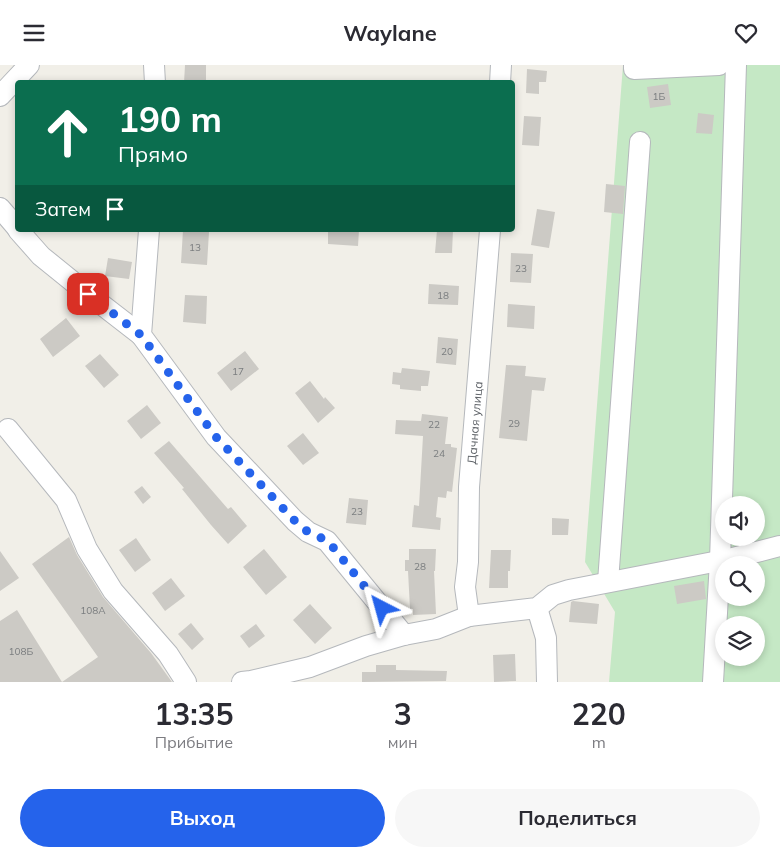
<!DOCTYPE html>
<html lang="ru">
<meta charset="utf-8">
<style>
:root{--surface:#fff;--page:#f7f7f7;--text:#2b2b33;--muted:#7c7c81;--accent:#2563eb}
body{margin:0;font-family:Mulish,sans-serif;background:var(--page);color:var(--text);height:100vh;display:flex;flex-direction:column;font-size:19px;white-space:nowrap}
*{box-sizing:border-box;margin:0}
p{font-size:16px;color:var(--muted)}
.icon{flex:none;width:28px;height:28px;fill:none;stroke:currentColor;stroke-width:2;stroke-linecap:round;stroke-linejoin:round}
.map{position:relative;height:617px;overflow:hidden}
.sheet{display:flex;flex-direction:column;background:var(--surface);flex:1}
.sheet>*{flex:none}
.banner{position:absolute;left:15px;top:15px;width:500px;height:152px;border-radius:5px;box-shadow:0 2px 8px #0003;background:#0b6e4f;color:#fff;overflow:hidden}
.controls{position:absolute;left:715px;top:431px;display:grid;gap:10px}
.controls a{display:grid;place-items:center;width:50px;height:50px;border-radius:50%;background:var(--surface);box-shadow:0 2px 8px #0003;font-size:25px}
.pin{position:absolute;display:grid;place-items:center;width:42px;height:42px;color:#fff;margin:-21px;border-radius:10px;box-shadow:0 2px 8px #0006}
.me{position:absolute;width:55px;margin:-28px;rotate:321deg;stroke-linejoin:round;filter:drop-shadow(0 0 4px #0008)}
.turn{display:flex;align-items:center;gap:18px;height:105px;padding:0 20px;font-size:22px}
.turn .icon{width:65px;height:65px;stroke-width:2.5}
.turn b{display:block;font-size:35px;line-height:42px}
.then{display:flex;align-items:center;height:48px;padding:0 20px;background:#0003;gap:10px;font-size:19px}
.eta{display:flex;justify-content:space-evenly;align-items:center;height:85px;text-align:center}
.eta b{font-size:30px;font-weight:700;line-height:35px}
.primary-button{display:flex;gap:10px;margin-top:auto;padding:10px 20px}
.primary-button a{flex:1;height:58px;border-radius:30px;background:var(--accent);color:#fff;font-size:20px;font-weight:700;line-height:58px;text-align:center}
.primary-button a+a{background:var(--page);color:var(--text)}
header{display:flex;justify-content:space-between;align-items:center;height:65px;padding:0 20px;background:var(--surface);font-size:22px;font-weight:700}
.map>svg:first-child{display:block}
.green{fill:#c5e8c5;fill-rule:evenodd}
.building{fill:#cccac5}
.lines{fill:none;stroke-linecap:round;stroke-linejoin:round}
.minor-casing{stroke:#b5b8bc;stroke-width:22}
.minor{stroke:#fff;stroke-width:20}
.route{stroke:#2563eb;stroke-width:9;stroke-dasharray:0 16.2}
.labels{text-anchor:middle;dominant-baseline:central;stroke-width:5;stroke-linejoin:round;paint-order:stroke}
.number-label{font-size:10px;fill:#7a7d7f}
.street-label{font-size:12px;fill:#5f6368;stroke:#fff}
</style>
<header><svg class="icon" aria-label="menu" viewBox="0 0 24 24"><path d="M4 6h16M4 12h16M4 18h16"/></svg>Waylane<svg class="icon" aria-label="heart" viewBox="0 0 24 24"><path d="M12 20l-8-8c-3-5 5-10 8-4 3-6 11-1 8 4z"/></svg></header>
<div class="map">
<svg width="780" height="617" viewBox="0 0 780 617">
<rect width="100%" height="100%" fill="#f1efe8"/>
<path class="green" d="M623,0H780V617H609L615,547L585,497ZM724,440H756V472H724ZM724,500H756V532H724ZM724,560H756V592H724Z"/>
<path class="building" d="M185,0H206V18H184Z
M527,4L547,6L546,17H539V29L526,28Z
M668,19L671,40L650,43L647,22Z
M698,48L714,50L712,69L696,68Z
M524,51L541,52L539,81L522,80Z
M606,119L625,121L623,149L604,147Z
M537,144L555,147L549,183L531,180Z
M183,165L209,167L207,200L181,198Z
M328,165H359L358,181L328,179Z
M437,165H453L452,188H435Z
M511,188L533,189L531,218L510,217Z
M108,193L132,197L129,214L105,211Z
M429,219L459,221L458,240L428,239Z
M185,230L207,231L206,259L183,257Z
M508,239L535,241L534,264L507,262Z
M66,253L80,271L53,292L40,274Z
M438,272L458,274L456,300L436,298Z
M245,286L259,304L231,326L217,308Z
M100,289L119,310L104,323L85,301Z
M506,300L526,301L525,311L546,313L544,326L532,325L527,376L499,373Z
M402,303L430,306L428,321H421V326L400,324V320L392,319L393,307L401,308Z
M310,316L324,334L325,332L335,343L318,358L295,328Z
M147,340L161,358L141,374L127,356Z
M422,349L448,352L445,379H451V382L457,383L452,427L447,426L446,433L438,432L436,452L441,453L440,465L412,462L414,440L419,441L423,371L395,369L396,355L421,356Z
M303,368L319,388L303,400L287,381Z
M169,376L228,444L231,442L247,461L228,479L211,460L182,424L184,423L154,388Z
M142,421L151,432L143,439L134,427Z
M349,433L368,435L366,460L346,458Z
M552,453L569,454L568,470H552Z
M69,472L77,490L103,532L151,588L172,617H0V556L17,545L62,617L98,592L32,499Z
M136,473L151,495L135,507L119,485Z
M264,484L287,512L266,530L243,502Z
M409,484H436L435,506H434L436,549L413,550V544H410L408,506H405V495H409Z
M491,485H511L510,506H508V523H489Z
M0,486L19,513L0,526Z
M171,513L185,531L165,546L152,528Z
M704,516L706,534L677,539L674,521Z
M573,536L599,539L597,559L569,557L571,537Z
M310,539L332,563L315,579L293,555Z
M191,558L204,574L192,585L178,569Z
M256,559L265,571L249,583L240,571Z
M515,589L516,616L494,617L493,590Z
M376,600H396V605L447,606L446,616L362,617V607H376Z"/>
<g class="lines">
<defs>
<g id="minor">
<path d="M154,0L155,18"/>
<path d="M634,0V4L719,0"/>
<path d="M500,18L501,0"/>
<path d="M0,31L29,0"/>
<path d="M0,143L18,164"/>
<path d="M18,165L41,191L88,229L141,270"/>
<path d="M149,165L141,270L216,372L295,456L308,467L327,476L404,570"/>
<path d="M8,364L66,435L87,484L113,526L168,589L186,617"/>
<path d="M608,517L640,77"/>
<path d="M537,543L546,573L547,617"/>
<path id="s1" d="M469,551L465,522L468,497L469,422L490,165"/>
<path d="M242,617L251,616L310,602L366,581L404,570L436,564L469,551L537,543L553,530L569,525L729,494L780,481"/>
<path d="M713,617L720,496L736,0"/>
</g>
</defs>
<use href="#minor" class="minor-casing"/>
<use href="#minor" class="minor"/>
</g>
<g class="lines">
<path class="route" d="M88,229L141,270L216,372L295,456L308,467L328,476L382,543"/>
</g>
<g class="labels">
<g class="number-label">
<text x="659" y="31">1Б</text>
<text x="195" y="182">13</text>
<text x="521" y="203">23</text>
<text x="443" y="230">18</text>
<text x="447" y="286">20</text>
<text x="238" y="306">17</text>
<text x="514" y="358">29</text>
<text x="434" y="359">22</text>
<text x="439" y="388">24</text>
<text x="357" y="446">23</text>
<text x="420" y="501">28</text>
<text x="93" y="545">108А</text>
<text x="21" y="586">108Б</text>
</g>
<g class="street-label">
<text stroke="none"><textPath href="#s1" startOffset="194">Дачная улица</textPath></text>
</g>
</g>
</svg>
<div class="controls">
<a><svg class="icon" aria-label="sound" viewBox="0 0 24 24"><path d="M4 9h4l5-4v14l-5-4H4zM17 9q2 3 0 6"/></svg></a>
<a><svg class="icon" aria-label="search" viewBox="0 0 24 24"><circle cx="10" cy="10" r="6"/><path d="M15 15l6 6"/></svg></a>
<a><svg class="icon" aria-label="layers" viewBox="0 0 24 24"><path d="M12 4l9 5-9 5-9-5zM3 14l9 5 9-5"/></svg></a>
</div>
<div class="pin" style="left:88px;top:229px;background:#d93025"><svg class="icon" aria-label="arrive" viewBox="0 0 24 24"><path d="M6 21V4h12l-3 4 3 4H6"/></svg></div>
<svg class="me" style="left:382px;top:543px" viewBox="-20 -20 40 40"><path d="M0-17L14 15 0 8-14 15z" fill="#2563eb" stroke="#fff" stroke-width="4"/></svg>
<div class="banner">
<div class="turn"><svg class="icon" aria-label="ahead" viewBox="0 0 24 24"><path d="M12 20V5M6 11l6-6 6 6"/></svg><div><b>190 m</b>Прямо</div></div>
<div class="then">Затем<svg class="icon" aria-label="arrive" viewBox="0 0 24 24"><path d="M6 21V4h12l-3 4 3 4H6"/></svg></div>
</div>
</div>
<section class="sheet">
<div class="eta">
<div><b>13:35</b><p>Прибытие</p></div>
<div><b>3</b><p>мин</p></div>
<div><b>220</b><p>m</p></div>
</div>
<div class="primary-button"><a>Выход</a><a>Поделиться</a></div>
</section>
